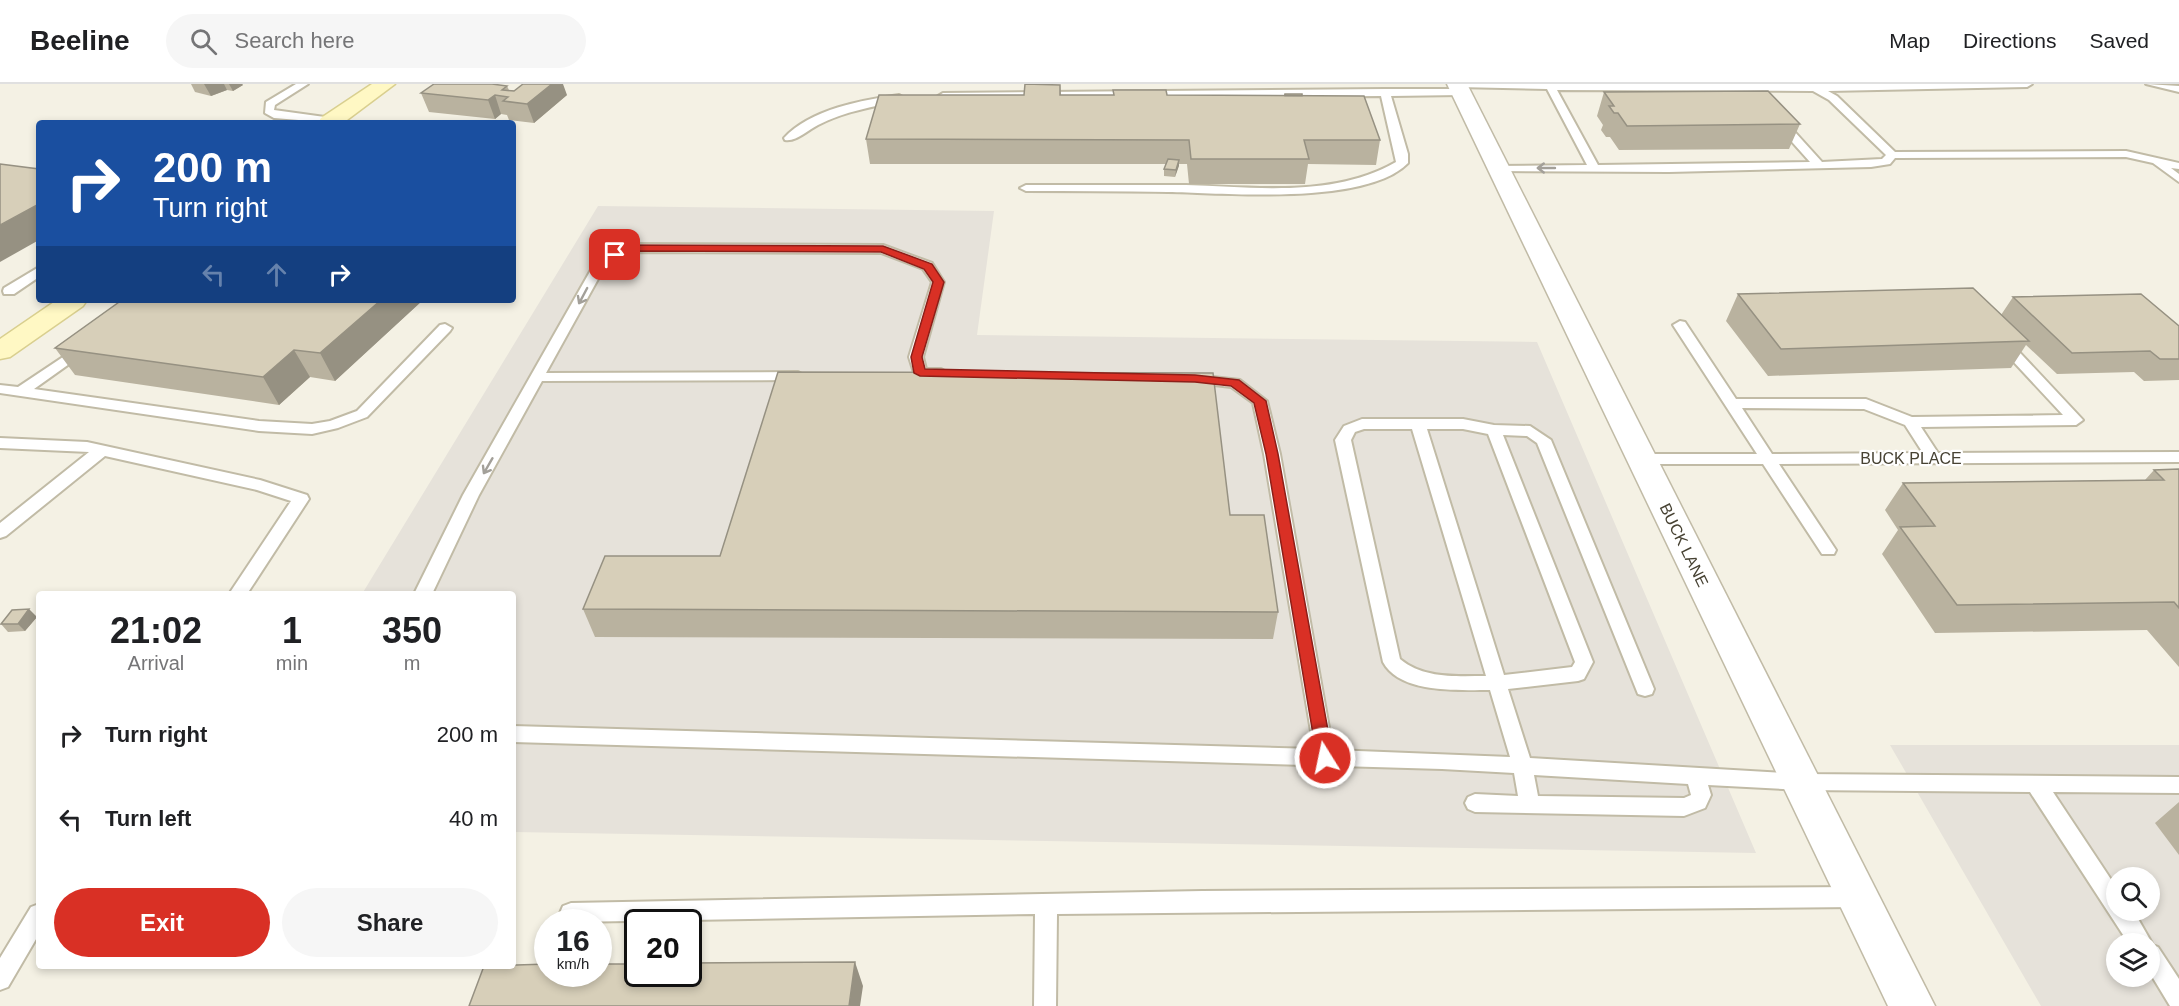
<!DOCTYPE html>
<style>
:root{--surface:#fff;--page:#f6f6f6;--text:#202124;--muted:#757577;--line:#e0e0e0;--accent:#d93025}
body{margin:0;font-family:Arial,sans-serif;background:var(--page);color:var(--text);height:100vh;display:flex;flex-direction:column;font-size:22px;white-space:nowrap}
*{box-sizing:border-box;margin:0}
p{font-size:20px;color:var(--muted)}
.icon{flex:none;width:33px;height:33px;fill:none;stroke:currentColor;stroke-width:2;stroke-linecap:round;stroke-linejoin:round}
.map{position:relative;flex:1;overflow:hidden}
.drawer{position:absolute;left:36px;top:507px;width:480px;height:378px;display:flex;flex-direction:column;background:var(--surface);border-radius:6px;box-shadow:0 3px 9px #0003}
.drawer>*{flex:none}
.banner{position:absolute;left:36px;top:36px;width:480px;height:183px;border-radius:6px;box-shadow:0 3px 9px #0003;background:#1a4fa0;color:#fff;overflow:hidden}
.controls{position:absolute;left:2106px;top:783px;display:grid;gap:12px}
.controls a{display:grid;place-items:center;width:54px;height:54px;border-radius:50%;background:var(--surface);box-shadow:0 3px 9px #0003;font-size:30px}
.speed{position:absolute;left:534px;top:825px;display:flex;gap:12px;font-size:30px;font-weight:700;text-align:center}
.speed>*{display:grid;place-content:center;width:78px;height:78px;border-radius:50%;background:var(--surface);box-shadow:0 3px 9px #0003;line-height:1}
.speed small{font-size:15px;font-weight:400}
.speed .limit{border:3px solid #111;border-radius:9px;background:#fff;color:#111}
.pin{position:absolute;display:grid;place-items:center;width:51px;height:51px;color:#fff;margin:-26px;border-radius:12px;box-shadow:0 3px 9px #0006}
.me{position:absolute;width:66px;margin:-33px;rotate:350deg;stroke-linejoin:round;filter:drop-shadow(0 0 4px #0008)}
.turn{display:flex;align-items:center;gap:21px;height:126px;padding:0 18px;font-size:27px}
.turn .icon{width:78px;height:78px;stroke-width:2.5}
.turn b{display:block;font-size:42px;line-height:51px}
.lanes{display:flex;align-items:center;height:57px;padding:0 18px;background:#0003;justify-content:center;gap:30px;direction:ltr}
.lanes .off{opacity:.35}
.eta{display:flex;justify-content:space-evenly;align-items:center;height:102px;text-align:center}
.eta b{font-size:36px;font-weight:700;line-height:42px}
.button{display:flex;gap:12px;margin-top:auto;padding:12px 18px}
.button a{flex:1;height:69px;border-radius:36px;background:var(--accent);color:#fff;font-size:24px;font-weight:700;line-height:69px;text-align:center}
.button a+a{background:var(--page);color:var(--text)}
ul{padding:0;list-style:none}
li{display:flex;align-items:center;gap:18px;height:84px;padding:0 18px}
li div{flex:1}
li b{display:block;font-size:22px}
li em{font-style:normal}
header{display:flex;align-items:center;gap:36px;box-sizing:border-box;height:84px;padding:0 30px;background:var(--surface);border-bottom:2px solid var(--line)}
header strong{font-size:28px}
nav{display:flex;gap:33px;margin-inline-start:auto;font-size:21px}
.search{width:420px;height:54px;background:var(--page);display:flex;align-items:center;gap:15px;box-sizing:border-box;padding:0 21px;border-radius:33px;color:var(--muted);font-size:22px}
.map>svg:first-child{display:block}
.industrial{fill:#e6e2da;fill-rule:evenodd}
.lines{fill:none;stroke-linecap:round;stroke-linejoin:round}
.lane-casing{stroke:#c1bba6;stroke-width:4}
.street-casing{stroke:#c1bba6;stroke-width:3}
.secondary-casing{stroke:#d9cf8f;stroke-width:3}
.lane{fill:#fff;fill-rule:evenodd}
.street{fill:#fff;fill-rule:evenodd}
.secondary{fill:#fff8c4;fill-rule:evenodd}
.wall{fill:#b9b29f}
.shaded-wall{fill:#969182}
.building{fill:#d7cfb9;stroke:#969182;stroke-width:1.5}
.oneway{stroke:#a3a099}
.route{fill:#d93025;stroke:#8d1f18;stroke-width:1.5}
.labels{text-anchor:middle;dominant-baseline:central;stroke-width:4.5;stroke-linejoin:round;paint-order:stroke}
.street-label{font-size:16px;fill:#474233;stroke:#fff}
</style>
<header>
<strong>Beeline</strong>
<div class="search"><svg class="icon" aria-label="search" viewBox="0 0 24 24"><circle cx="10" cy="10" r="6"/><path d="M15 15l6 6"/></svg>Search here</div>
<nav><a>Map</a><a>Directions</a><a>Saved</a></nav>
</header>
<div class="map">
<svg width="2179" height="922" viewBox="0 0 2179 922">
<rect width="100%" height="100%" fill="#f4f1e4"/>
<path class="industrial" d="M598,122L994,127L977,251L1537,258L1756,769L513,748V510H362Z
M1890,661H2179V922H2041ZM2116,794H2150V826H2116ZM2116,860H2150V892H2116Z"/>
<g class="lines">
<defs>
<path id="lane" d="M296,0H308L275,21L274,26L332,34L336,35V39L274,34L265,29L266,18Z
M1452,0H2032L2027,3L1828,7L1837,12L1895,68L2126,67L2179,79V85L2171,84L2179,90V98L2153,79L2126,73L1895,74L1890,80L1871,83L1669,88L1498,87L1492,84L1494,82L1587,81L1547,5L1457,3ZM1557,6L1813,7L1829,16L1886,71L1882,75L1822,78L1784,36L1780,35L1775,38L1776,40L1810,78L1598,81Z
M2146,0L2179,2V8Z
M1385,5H1461L1466,8L1461,11L1391,12L1408,70V79C1366,122 1225,109 1168,108C1120,107 1073,107 1026,107L1020,104L1026,101C1079,101 1133,101 1186,101C1255,103 1334,114 1396,78L1381,12L943,15L938,12L943,9Z
M899,11L904,14L903,16C873,23 845,27 818,41C808,46 796,58 785,56L784,54C811,25 862,16 899,11Z
M629,160L883,161L932,179L944,198L923,273L926,285H941L948,289L941,293L915,292L909,273L932,198L923,185L881,169L632,168L603,186L546,289L798,288L805,292L798,296L542,297L479,411L432,510H414L463,411L592,184Z
M39,183V193L14,210H4L3,207L4,204Z
M1680,237L1685,238L1736,315H1866L1912,333L2063,331L1996,259L1998,256H2008L2083,336L2076,341L1921,343L1938,369L2179,368V378L1779,380L1836,466L1834,470H1822L1763,380H1642L1634,375L1642,370H1757L1673,241ZM1742,324L1864,325L1905,341L1923,369L1772,370Z
M445,240L452,244L450,247L367,333L338,344L312,350L259,347L0,309V301L18,303L81,261L86,262L88,265L86,268L34,305L259,337L312,340L330,337L357,327L440,241Z
M1194,291L1240,296L1267,317L1280,370L1333,666L1510,673L1490,606C1459,606 1400,610 1383,578L1335,356L1344,342L1362,335H1463L1494,341L1530,342L1551,356L1654,605L1652,610L1645,612L1638,610L1636,605L1537,359L1527,352L1503,351L1593,578L1584,595L1578,597L1508,605L1530,674L1801,690L2179,693V709L2053,708L2116,803V826H2133L2153,861L2158,863L2179,895V922H2170L2150,889V860H2129L2030,708L1801,706L1708,701L1711,711L1705,724L1684,732L1475,728L1468,725L1465,719L1468,713L1475,710L1518,712L1514,689L1442,685L513,658V642L1314,665L1264,370L1253,319L1231,303L1189,298L1187,295L1189,292ZM1364,345H1412L1486,592C1456,592 1424,595 1400,575L1351,356L1355,348ZM1427,345H1463L1488,350L1575,578L1572,583L1504,591ZM1534,691L1688,700L1691,711L1684,714L1538,712Z
M0,354L87,358L260,396L307,411L309,415L247,510H229L291,417L257,406L105,372L6,452L0,454V439L89,368L0,364Z
M1857,803L1865,806L1868,813L1865,820L1857,823L1057,830L1056,922H1034L1035,830L570,838L563,836L560,829L563,822L571,819L1202,807Z
M39,820V850L8,903L0,906V874L31,823Z"/>
<path id="street" d="M1447,0H1467L1935,922H1888Z"/>
<path id="secondary" d="M372,0H395L343,39H318L321,34Z
M57,216H87L83,222L10,273L0,275V255Z"/>
</defs>
<use href="#lane" class="lane-casing"/>
<use href="#street" class="street-casing"/>
<use href="#secondary" class="secondary-casing"/>
<use href="#lane" class="lane"/>
<use href="#street" class="street"/>
<use href="#secondary" class="secondary"/>
</g>
<path class="wall" d="M191,0H242L243,1L233,7L227,6L211,12L195,8Z
M1060,1L1061,11L1302,12L1380,56L1376,81L1308,80L1305,100H1189L1187,80H1179L1175,93L1164,92V85L1166,80H870L866,55Z
M507,2L509,6L567,11L534,39L509,36L507,31L501,30L495,35L429,28L421,9Z
M1604,8L1800,40L1789,65L1619,66L1610,53H1606L1601,46L1603,41L1597,32Z
M1738,210L2001,231L2013,213L2179,242V296L2144,297L2134,288L2057,290L2026,261L2011,284L1768,292L1726,237Z
M122,216H423L335,297L310,293L279,321L75,291L55,264Z
M2179,385V583L2147,546L1935,549L1882,470L1898,446L1885,426L1903,399L2145,396L2154,386Z
M1230,431L1278,528L1273,555L595,553L583,525L720,472Z
M37,533L25,547L8,548L1,540Z
M2179,718V771L2155,739Z"/>
<path class="shaded-wall" d="M204,0H224L227,6L211,12Z
M229,0H242L243,1L233,7Z
M552,0H563L567,11L534,39L527,20Z
M495,11L501,30L495,35L488,16Z
M1179,76V82L1175,93L1176,86Z
M39,120V156L0,178V141Z
M381,216H423L335,297L320,269Z
M294,266L310,293L279,321L263,293Z
M29,525L37,533L25,547L18,540Z
M855,878L863,902L860,922H849Z"/>
<path class="building" d="M434,0H492L507,2L502,6L514,7L523,0H552L527,20L503,17L508,13L495,11L488,16L421,9Z
M1025,0L1060,1V11H1114L1113,6H1166L1167,11L1364,12L1380,56H1304L1309,75H1191L1189,56L866,55L879,11H1024Z
M1768,7L1800,40L1627,42L1618,29H1614L1609,22H1614L1604,8Z
M1285,10H1302V12H1285Z
M1168,75L1179,76L1176,86L1164,85Z
M0,80L39,85V120L0,141Z
M1973,204L2029,257L1781,265L1738,210Z
M2141,210L2179,242V275H2160L2150,267L2072,269L2013,213Z
M122,216H381L320,269L294,266L263,293L55,264Z
M778,288L1213,289L1230,431H1264L1278,528L583,525L605,472H720Z
M2179,385V524L2174,518L1957,521L1900,443L1935,442L1903,399L2164,396L2154,386Z
M29,525L18,540H1L12,526Z
M855,878L849,922H469L484,882L548,880V890H598V880H638V890H688V879Z"/>
<defs><path id="oneway-shaft" d="M-6 0H5M1.5-3L5.5 0L1.5 3" fill="none" stroke-width="1.6" stroke-linecap="round" stroke-linejoin="round" transform="scale(1.5)"/></defs>
<g class="oneway">
<use href="#oneway-shaft" transform="translate(1546 84) rotate(-180)"/>
<use href="#oneway-shaft" transform="translate(583 212) rotate(118)"/>
<use href="#oneway-shaft" transform="translate(488 382) rotate(120)"/>
</g>
<path class="route" d="M629,161L883,162L932,180L944,198L922,273L925,285L1195,291L1239,296L1266,317L1278,370L1333,674L1331,679L1325,681L1320,679L1317,674L1266,370L1254,319L1231,302L1195,298L920,292L914,289L911,273L933,198L924,185L881,168L631,167L615,174L610,171Z"/>
<g class="labels">
<g class="street-label">
<text x="1911" y="374">BUCK PLACE</text>
<text transform="translate(1684 461) rotate(64)">BUCK LANE</text>
</g>
</g>
</svg>
<div class="controls">
<a><svg class="icon" aria-label="search" viewBox="0 0 24 24"><circle cx="10" cy="10" r="6"/><path d="M15 15l6 6"/></svg></a>
<a><svg class="icon" aria-label="layers" viewBox="0 0 24 24"><path d="M12 4l9 5-9 5-9-5zM3 14l9 5 9-5"/></svg></a>
</div>
<div class="speed"><div>16<small>km/h</small></div><div class="limit">20</div></div>
<div class="pin" style="left:615px;top:171px;background:#d93025"><svg class="icon" aria-label="arrive" viewBox="0 0 24 24"><path d="M6 21V4h12l-3 4 3 4H6"/></svg></div>
<svg class="me" style="left:1325px;top:674px" viewBox="-20 -20 40 40"><circle r="17" fill="#d93025" stroke="#fff" stroke-width="3"/><path d="M0-11L8 9 0 5-8 9z" fill="#fff"/></svg>
<div class="banner">
<div class="turn"><svg class="icon" aria-label="right" viewBox="0 0 24 24"><path d="M7 20v-9h11M14 6l5 5-5 5"/></svg><div><b>200 m</b>Turn right</div></div>
<div class="lanes"><svg class="icon off" aria-label="left" viewBox="0 0 24 24"><path d="M17 20v-9H6M10 6l-5 5 5 5"/></svg><svg class="icon off" aria-label="ahead" viewBox="0 0 24 24"><path d="M12 20V5M6 11l6-6 6 6"/></svg><svg class="icon" aria-label="right" viewBox="0 0 24 24"><path d="M7 20v-9h11M14 6l5 5-5 5"/></svg></div>
</div>
<section class="drawer">
<div class="eta">
<div><b>21:02</b><p>Arrival</p></div>
<div><b>1</b><p>min</p></div>
<div><b>350</b><p>m</p></div>
</div>
<ul>
<li><svg class="icon" aria-label="right" viewBox="0 0 24 24"><path d="M7 20v-9h11M14 6l5 5-5 5"/></svg><div><b>Turn right</b></div><em>200 m</em></li>
<li><svg class="icon" aria-label="left" viewBox="0 0 24 24"><path d="M17 20v-9H6M10 6l-5 5 5 5"/></svg><div><b>Turn left</b></div><em>40 m</em></li>
</ul>
<div class="button"><a>Exit</a><a>Share</a></div>
</section>
</div>
